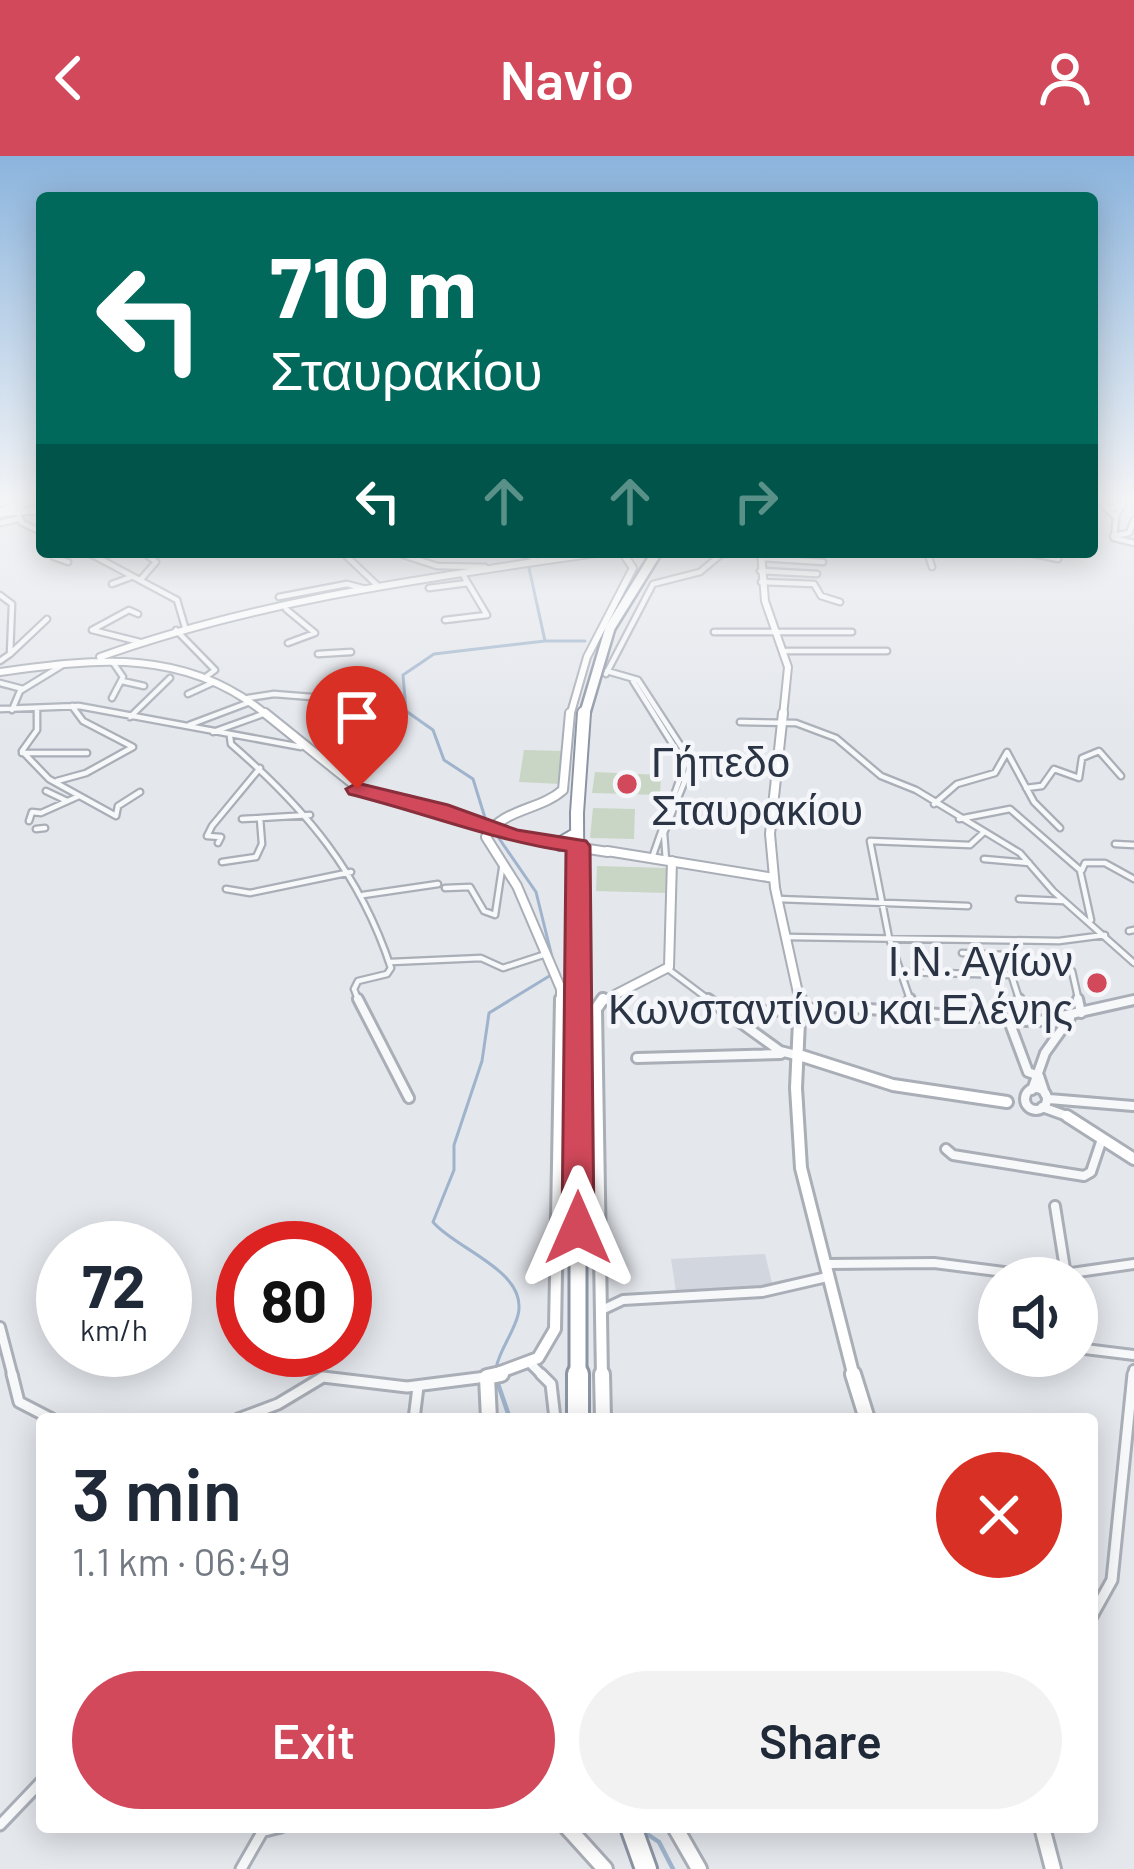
<!DOCTYPE html>
<meta charset="utf-8">
<style>
:root{--surface:#fff;--page:#f2f2f3;--text:#1f2937;--muted:#747a83;--accent:#d1495b}
body{margin:0;font-family:Barlow,sans-serif;background:var(--page);color:var(--text);height:100vh;display:flex;flex-direction:column;font-size:45px;white-space:nowrap}
*{box-sizing:border-box;margin:0}
p{font-size:39px;color:var(--muted)}
.icon{flex:none;width:66px;height:66px;fill:none;stroke:currentColor;stroke-width:2;stroke-linecap:round;stroke-linejoin:round}
.map{position:relative;flex:1;overflow:hidden}
.sheet{position:absolute;left:36px;top:1257px;width:1062px;height:420px;display:flex;flex-direction:column;background:var(--surface);border-radius:12px;box-shadow:0 6px 30px #0003}
.sheet>*{flex:none}
.banner{position:absolute;left:36px;top:36px;width:1062px;height:366px;border-radius:12px;box-shadow:0 6px 30px #0003;background:#00695c;color:#fff;overflow:hidden}
.controls{position:absolute;left:978px;top:1101px;display:grid;gap:24px}
.controls a{display:grid;place-items:center;width:120px;height:120px;border-radius:50%;background:var(--surface);box-shadow:0 6px 30px #0003;font-size:60px}
.speed{position:absolute;left:36px;top:1065px;display:flex;gap:24px;font-size:60px;font-weight:700;text-align:center}
.speed>*{display:grid;place-content:center;width:156px;height:156px;border-radius:50%;background:var(--surface);box-shadow:0 6px 30px #0003;line-height:1}
.speed small{font-size:30px;font-weight:400}
.speed .limit{border:18px solid #d22;background:#fff;color:#111}
.pin{position:absolute;display:grid;place-items:center;width:102px;height:102px;color:#fff;margin:-123px -51px;border-radius:50% 50% 50% 0;rotate:-45deg;box-shadow:0 0 12px #0007}
.pin .icon{rotate:45deg}
.me{position:absolute;width:132px;margin:-66px;rotate:0deg;stroke-linejoin:round;filter:drop-shadow(0 0 9px #0008)}
.turn{display:flex;align-items:center;gap:42px;height:252px;padding:0 36px;font-size:54px}
.turn .icon{width:156px;height:156px;stroke-width:2.5}
.turn b{display:block;font-size:84px;line-height:102px}
.lanes{display:flex;align-items:center;height:114px;padding:0 36px;background:#0003;justify-content:center;gap:60px;direction:ltr}
.lanes .off{opacity:.35}
.round{display:grid;place-items:center;flex:none;width:126px;height:126px;border-radius:63px;background:var(--page)}
.overview{display:flex;align-items:center;justify-content:space-between;height:204px;padding:0 36px}
h1{font-size:72px;font-weight:600;line-height:90px}
.primary-button{display:flex;gap:24px;margin-top:auto;padding:24px 36px}
.primary-button a{flex:1;height:138px;border-radius:72px;background:var(--accent);color:#fff;font-size:48px;font-weight:600;line-height:138px;text-align:center}
.primary-button a+a{background:var(--page);color:var(--text)}
header{display:flex;justify-content:space-between;align-items:center;height:156px;padding:0 36px;background:var(--accent);color:#fff;font-size:54px;font-weight:600}
.map>svg:first-child{display:block}
.built{fill:#d2d6de}
.green{fill:#c9d6c5}
.lines{fill:none;stroke-linecap:round;stroke-linejoin:round}
.stream-far1{stroke:#9fb4cc;stroke-width:3}
.stream{stroke:#9fb4cc;stroke-width:4.5}
.street-far2-casing{stroke:#a9aeb7;stroke-width:9}
.street-far1-casing{stroke:#a9aeb7;stroke-width:14}
.street-casing{stroke:#a9aeb7;stroke-width:15}
.secondary-far3-casing{stroke:#a9aeb7;stroke-width:10}
.secondary-far2-casing{stroke:#a9aeb7;stroke-width:12}
.secondary-far1-casing{stroke:#a9aeb7;stroke-width:16}
.secondary-casing{stroke:#a9aeb7;stroke-width:20}
.primary-casing{stroke:#a3abb8;stroke-width:12}
.highway-far3-casing{stroke:#8b94a3;stroke-width:14}
.highway-far2-casing{stroke:#8b94a3;stroke-width:16}
.highway-far1-casing{stroke:#8b94a3;stroke-width:21}
.highway-casing{stroke:#8b94a3;stroke-width:26}
.street-far2{stroke:#f7f8fa;stroke-width:4.5}
.street-far1{stroke:#f7f8fa;stroke-width:8}
.street{stroke:#f7f8fa;stroke-width:9}
.secondary-far3{stroke:#fff;stroke-width:6}
.secondary-far2{stroke:#fff;stroke-width:8}
.secondary-far1{stroke:#fff;stroke-width:10}
.secondary{stroke:#fff;stroke-width:14}
.primary{stroke:#fff;stroke-width:8}
.highway-far3{stroke:#fff;stroke-width:9}
.highway-far2{stroke:#fff;stroke-width:12}
.highway-far1{stroke:#fff;stroke-width:15}
.highway{stroke:#fff;stroke-width:20}
.highway-bridge-casing{stroke:#8b94a3;stroke-width:21;stroke-linecap:butt}
.highway-bridge{stroke:#fff;stroke-width:15}
.route{fill:#d1495b;stroke:#882f3b;stroke-width:3}
.poi-dot{fill:#d1495b;stroke:#f4f6f9;stroke-width:4.5}
.labels{text-anchor:middle;dominant-baseline:central;stroke-width:9;stroke-linejoin:round;paint-order:stroke}
.poi-label{font-size:42px;fill:#2b3445;stroke:#f4f6f9;text-anchor:start}
</style>
<header><svg class="icon" aria-label="back" viewBox="0 0 24 24"><path d="M15 5l-7 7 7 7"/></svg>Navio<svg class="icon" aria-label="person" viewBox="0 0 24 24"><circle cx="12" cy="8" r="4"/><path d="M4 21q1-7 8-7t8 7"/></svg></header>
<div class="map">
<svg width="1134" height="1713" viewBox="0 0 1134 1713">
<rect width="100%" height="100%" fill="#e4e7ec"/>
<path class="built" d="M765,1098L773,1131L676,1136L671,1103Z"/>
<path class="green" d="M524,594L564,595L560,628L519,626Z
M595,616L661,619L660,639L592,637Z
M593,652L635,653L634,683L590,682Z
M597,710L666,712V737L596,735Z"/>
<g class="lines">
<path class="stream-far1" d="M511,396L525,403
M545,485H585
M486,665L473,623L444,604L433,574L406,555L403,519L434,498L545,485L529,412
M496,678L536,736L553,805
M496,1212C500,1193 513,1178 518,1159C529,1115 455,1093 433,1066L454,1014V989L482,905L489,857L551,819"/>
<path class="stream" d="M497,1225L510,1263
M647,1678L659,1686L673,1713"/>
<defs>
<path id="street-far2" d="M1095,341L1116,361L1114,382L1134,387
M1110,352H1118L1111,341
M18,357L22,367L42,376
M1116,361L1126,341
M0,367L18,363
M1113,380L1129,377L1134,364
M87,396L177,444L185,471
M342,396L378,430
M394,396L437,410L485,411
M521,396L535,403
M761,396L819,398
M927,396L932,411
M1025,396L1058,403
M99,400L122,396
M761,402L823,406
M68,406L54,401L70,396
M760,415L817,418
M142,422L156,406L143,396
M761,426L814,428L821,440L840,446
M112,428L131,421
M429,432L468,427
M0,439L12,448L10,498L0,505
M279,441L347,428L366,433
M286,453L315,477L288,487
M138,458L129,454L92,474L140,486
M445,464L487,459L462,417
M176,474L215,514L207,520
M714,476H852
M786,495H887
M10,498L47,463
M318,498L351,496
M112,505L123,521L112,542
M607,515L638,524L692,607L664,677L666,704
M606,518L653,428L700,416L724,396
M122,525L144,530
M633,525L685,608L652,702
M0,527L23,533
M188,538L212,527
M248,542L274,538L387,547
M0,553L79,550L301,591
M37,553V574L22,595L49,623L116,660L118,650L140,636
M12,554L20,535L61,510
M130,561L170,522
M740,566L796,567L836,582L881,620L916,634L1020,697L1053,735L1134,807
M189,569L250,546
M213,576L263,558
M230,581L231,588C306,653 360,717 391,812L387,818L358,825L354,833L359,846
M22,597H87
M57,625L86,617L133,591L83,565L72,550
M1026,632L1042,630L1054,613L1079,622L1082,602L1099,595L1121,620
M46,635L67,645
M934,648L957,628L995,617L1007,596L1034,646L1060,672
M242,663L260,662
M959,663L1010,653L1080,714L1091,764
M29,665L32,656L41,657L79,640
M36,673L45,672
M218,687L221,681L207,680L212,670L260,612
M1115,688L1134,689
M984,703L1029,707
M222,706L256,701L262,688L260,662L310,659
M1082,714L1085,707H1105L1134,723
M445,732L470,731L484,755L495,759L503,706
M226,733L250,737L351,716
M363,739L438,728
M778,743L968,750
M1019,743L1063,745
M1129,775L1134,774
M787,781L1059,785L1105,779
M962,797L1005,799L1020,846
M391,806L481,802L503,812L543,799
M668,813L712,846
M1072,815L1079,846
M902,816L1012,819
M911,846L889,782L870,685L970,689L983,677
M1127,846L1134,844"/>
<path id="street-far1" d="M358,843L409,942
M708,843L780,895L796,899
M910,843L915,856
M1019,843L1026,865
M1078,843L1081,857
M733,857L840,851L1040,865L1134,844
M1009,865L1028,916L1039,920L1045,938
M637,902L781,898
M1025 943a11 11 0 1 1 22 0a11 11 0 1 1-22 0Z
M1032,934L1045,897L1070,862
M1049,943L1133,950
M1042,951L1067,960
M946,993L953,999L1084,1020L1091,1016L1101,986
M1055,1050L1066,1119
M828,1108L934,1107L1043,1121L1134,1108
M604,1153L623,1144L762,1136L827,1121
M0,1171L13,1221
M1077,1192L1134,1199
M531,1208L544,1221
M1133,1221L1134,1214"/>
<path id="street" d="M12,1218L19,1246L52,1263
M541,1218L551,1228L555,1263
M238,1263L278,1248L323,1221L407,1231L486,1221
M414,1263L418,1231
M1092,1460L1112,1424L1133,1218
M0,1669L42,1625
M265,1675L281,1671
M241,1713L265,1671"/>
<path id="secondary-far3" d="M0,357L42,354
M761,396L765,445L788,511L783,560
M100,501C262,443 433,421 603,396
M0,516C97,502 188,492 268,560
M570,560L587,501L633,412L622,396"/>
<path id="secondary-far2" d="M265,557L362,635L543,686L608,696
M783,557L770,678L775,732L800,846
M607,695L774,722
M561,846V833L517,730L486,681C503,652 539,655 563,634L570,557
M601,846L669,811L672,705"/>
<path id="secondary-far1" d="M800,843L796,932L801,1012L854,1221
M799,899L893,929L1007,946
M1067,960L1134,1003
M487,1221L538,1202L555,1173L561,843
M602,1221L596,853L603,843"/>
<path id="secondary" d="M602,1218L603,1263
M853,1218L867,1263
M489,1263L487,1221L501,1218
M567,1671L605,1713
M675,1671L699,1713
M1042,1671L1053,1713"/>
<path id="primary" d="M0,357L37,341"/>
<path id="highway-far3" d="M584,560L610,472L657,396"/>
<path id="highway-far2" d="M560,688L577,678
M578,846L577,657L584,557"/>
<path id="highway-far1" d="M578,843V875
M578,880V1221"/>
<path id="highway" d="M578,1218V1263
M631,1671L646,1713"/>
</defs>
<use href="#street-far2" class="street-far2-casing"/>
<use href="#street-far1" class="street-far1-casing"/>
<use href="#street" class="street-casing"/>
<use href="#secondary-far3" class="secondary-far3-casing"/>
<use href="#secondary-far2" class="secondary-far2-casing"/>
<use href="#secondary-far1" class="secondary-far1-casing"/>
<use href="#secondary" class="secondary-casing"/>
<use href="#primary" class="primary-casing"/>
<use href="#highway-far3" class="highway-far3-casing"/>
<use href="#highway-far2" class="highway-far2-casing"/>
<use href="#highway-far1" class="highway-far1-casing"/>
<use href="#highway" class="highway-casing"/>
<use href="#street-far2" class="street-far2"/>
<use href="#street-far1" class="street-far1"/>
<use href="#street" class="street"/>
<use href="#secondary-far3" class="secondary-far3"/>
<use href="#secondary-far2" class="secondary-far2"/>
<use href="#secondary-far1" class="secondary-far1"/>
<use href="#secondary" class="secondary"/>
<use href="#primary" class="primary"/>
<use href="#highway-far3" class="highway-far3"/>
<use href="#highway-far2" class="highway-far2"/>
<use href="#highway-far1" class="highway-far1"/>
<use href="#highway" class="highway"/>
<defs>
<path id="highway-bridge" d="M578,875V880"/>
</defs>
<use href="#highway-bridge" class="highway-bridge-casing"/>
<use href="#highway-bridge" class="highway-bridge"/>
</g>
<linearGradient id="sky" x2="0" y2="1"><stop stop-color="#8bb4dd"/><stop offset="0.59" stop-color="#f3f4f6"/><stop offset="1" stop-color="#f3f4f6" stop-opacity="0"/></linearGradient>
<rect width="1134" height="581" fill="url(#sky)"/>
<path class="route" d="M357,627L448,649L517,674L586,685L590,690L594,1072L589,1080H567L562,1072L566,695C492,684 422,656 349,638L346,633Z"/>
<g class="poi-dot">
<circle cx="627" cy="628" r="12"/>
<circle cx="1097" cy="827" r="12"/>
</g>
<g class="labels">
<g class="poi-label">
<text x="651" y="604">Γήπεδο<tspan x="651" dy="48">Σταυρακίου</tspan></text>
<text x="1073" y="803" text-anchor="end">Ι.Ν. Αγίων<tspan x="1073" dy="48">Κωνσταντίνου και Ελένης</tspan></text>
</g>
</g>
</svg>
<div class="controls">
<a><svg class="icon" aria-label="sound" viewBox="0 0 24 24"><path d="M4 9h4l5-4v14l-5-4H4zM17 9q2 3 0 6"/></svg></a>
</div>
<div class="speed"><div>72<small>km/h</small></div><div class="limit">80</div></div>
<div class="pin" style="left:357px;top:633px;background:#d93025"><svg class="icon" aria-label="arrive" viewBox="0 0 24 24"><path d="M6 21V4h12l-3 4 3 4H6"/></svg></div>
<svg class="me" style="left:578px;top:1072px" viewBox="-20 -20 40 40"><path d="M0-17L14 15 0 8-14 15z" fill="#d1495b" stroke="#fff" stroke-width="4"/></svg>
<div class="banner">
<div class="turn"><svg class="icon" aria-label="left" viewBox="0 0 24 24"><path d="M17 20v-9H6M10 6l-5 5 5 5"/></svg><div><b>710 m</b>Σταυρακίου</div></div>
<div class="lanes"><svg class="icon" aria-label="left" viewBox="0 0 24 24"><path d="M17 20v-9H6M10 6l-5 5 5 5"/></svg><svg class="icon off" aria-label="ahead" viewBox="0 0 24 24"><path d="M12 20V5M6 11l6-6 6 6"/></svg><svg class="icon off" aria-label="ahead" viewBox="0 0 24 24"><path d="M12 20V5M6 11l6-6 6 6"/></svg><svg class="icon off" aria-label="right" viewBox="0 0 24 24"><path d="M7 20v-9h11M14 6l5 5-5 5"/></svg></div>
</div>
<section class="sheet">
<div class="overview"><div><h1>3 min</h1><p>1.1 km · 06:49</p></div><a class="round" style="background:#d93025;color:#fff"><svg class="icon" aria-label="close" viewBox="0 0 24 24"><path d="M6 6l12 12M18 6L6 18"/></svg></a></div>
<div class="primary-button"><a>Exit</a><a>Share</a></div>
</section>
</div>
